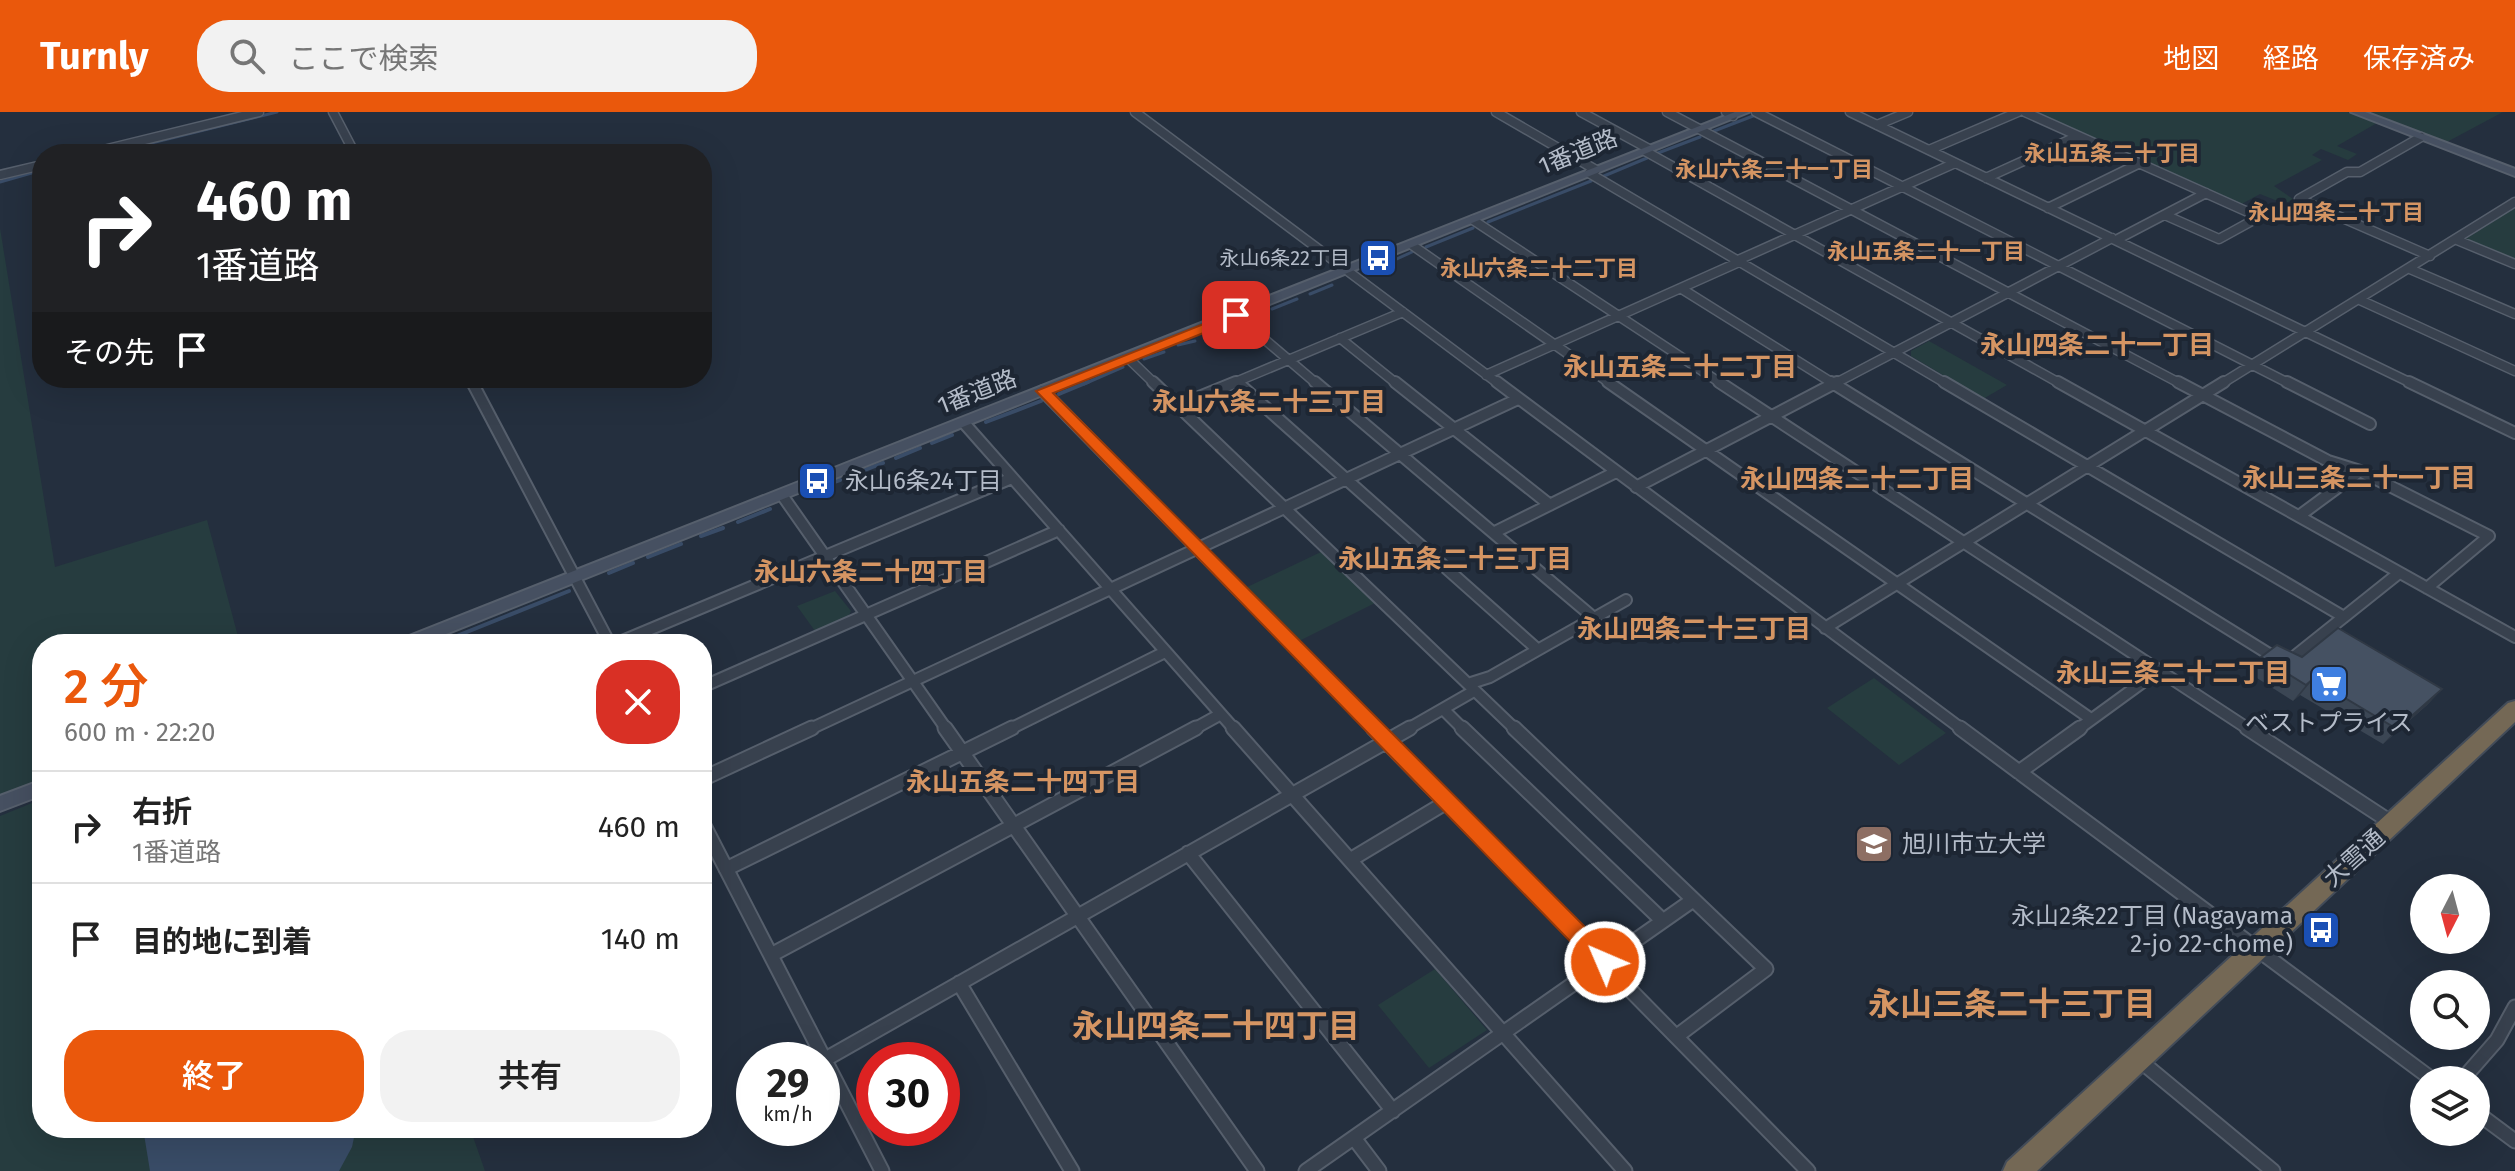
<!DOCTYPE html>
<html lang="ja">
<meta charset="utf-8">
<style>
:root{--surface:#fff;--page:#f2f2f2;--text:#222;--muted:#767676;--line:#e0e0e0;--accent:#ea580c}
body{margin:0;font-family:"Fira Sans","Noto Sans JP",sans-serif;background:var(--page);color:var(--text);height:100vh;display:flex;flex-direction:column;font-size:30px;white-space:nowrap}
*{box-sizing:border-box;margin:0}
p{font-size:26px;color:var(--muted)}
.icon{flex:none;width:44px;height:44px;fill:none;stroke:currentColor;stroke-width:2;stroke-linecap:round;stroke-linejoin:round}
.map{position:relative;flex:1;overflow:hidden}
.sheet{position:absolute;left:32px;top:522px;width:680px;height:504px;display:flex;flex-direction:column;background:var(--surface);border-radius:32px;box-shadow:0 8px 32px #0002}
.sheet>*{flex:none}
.guide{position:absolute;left:32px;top:32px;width:680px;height:244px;border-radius:32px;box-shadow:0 8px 32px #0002;background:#202124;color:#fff;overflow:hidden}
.needle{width:52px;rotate:186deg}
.buttons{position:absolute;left:2410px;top:762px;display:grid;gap:16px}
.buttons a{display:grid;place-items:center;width:80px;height:80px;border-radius:50%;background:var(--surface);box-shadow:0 8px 32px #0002;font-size:40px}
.speed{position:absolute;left:736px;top:930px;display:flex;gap:16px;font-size:40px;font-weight:700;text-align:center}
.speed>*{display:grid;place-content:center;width:104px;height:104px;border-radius:50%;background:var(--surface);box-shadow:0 8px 32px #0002;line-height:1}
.speed small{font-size:20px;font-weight:400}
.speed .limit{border:12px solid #d22;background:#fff;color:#111}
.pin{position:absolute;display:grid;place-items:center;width:68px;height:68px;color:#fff;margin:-34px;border-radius:16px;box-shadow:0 4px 12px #0006}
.me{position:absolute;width:88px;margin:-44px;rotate:315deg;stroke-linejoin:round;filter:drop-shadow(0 0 6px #0008)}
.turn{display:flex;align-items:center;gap:28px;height:168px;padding:0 32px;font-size:36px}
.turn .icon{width:104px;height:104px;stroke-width:2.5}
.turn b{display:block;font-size:56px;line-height:68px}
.then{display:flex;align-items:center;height:76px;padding:0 32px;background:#0003;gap:16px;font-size:30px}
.round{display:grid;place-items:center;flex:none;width:84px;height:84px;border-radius:32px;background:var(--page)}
.headline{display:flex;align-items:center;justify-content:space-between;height:136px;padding:0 32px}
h1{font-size:48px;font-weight:600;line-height:60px;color:var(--accent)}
.button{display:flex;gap:16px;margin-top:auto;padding:16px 32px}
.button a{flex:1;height:92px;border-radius:32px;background:var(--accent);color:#fff;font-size:32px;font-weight:600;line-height:92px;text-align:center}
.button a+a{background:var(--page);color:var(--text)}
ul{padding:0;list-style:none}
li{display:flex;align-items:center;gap:24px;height:112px;padding:0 32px;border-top:2px solid var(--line)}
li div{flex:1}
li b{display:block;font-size:30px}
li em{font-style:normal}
header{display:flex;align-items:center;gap:48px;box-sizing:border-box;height:112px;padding:0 40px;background:var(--accent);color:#fff}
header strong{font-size:38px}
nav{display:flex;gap:44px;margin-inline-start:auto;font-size:28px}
.search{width:560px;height:72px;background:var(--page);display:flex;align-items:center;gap:20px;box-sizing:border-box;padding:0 28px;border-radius:32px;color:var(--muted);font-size:30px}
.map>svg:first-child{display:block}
.green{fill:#263c3f}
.water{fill:#394c67}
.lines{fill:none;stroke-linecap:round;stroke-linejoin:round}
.stream-far1{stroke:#394c67;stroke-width:3}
.stream{stroke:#394c67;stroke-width:4}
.street-far2-casing{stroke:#565f6c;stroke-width:11}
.street-far1-casing{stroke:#565f6c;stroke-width:14}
.street-casing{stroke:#565f6c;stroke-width:17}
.secondary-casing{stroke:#565f6c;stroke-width:4}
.highway-casing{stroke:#434c59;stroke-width:4}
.street-far2{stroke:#38414e;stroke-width:8}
.street-far1{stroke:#38414e;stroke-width:10}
.street{stroke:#38414e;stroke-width:13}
.secondary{fill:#465061;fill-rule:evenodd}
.highway{fill:#746855;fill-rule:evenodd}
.wall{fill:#3b4654}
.shaded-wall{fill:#303945}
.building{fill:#455162;stroke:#303945;stroke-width:2}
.route{fill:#ea580c;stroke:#983908;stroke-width:2}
.labels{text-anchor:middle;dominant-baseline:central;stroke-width:8;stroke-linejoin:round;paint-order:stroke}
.far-poi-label{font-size:20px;fill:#b4bcc9;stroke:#1d2633;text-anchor:end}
.far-neighbourhood-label{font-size:22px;font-weight:bold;fill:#d59563;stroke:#1d2633}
.street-label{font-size:24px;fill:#b4bcc9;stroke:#1d2633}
.poi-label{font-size:24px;fill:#b4bcc9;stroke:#1d2633;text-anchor:start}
.neighbourhood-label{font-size:26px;font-weight:bold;fill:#d59563;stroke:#1d2633}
.near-neighbourhood-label{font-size:32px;font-weight:bold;fill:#d59563;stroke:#1d2633}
</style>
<header>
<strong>Turnly</strong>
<div class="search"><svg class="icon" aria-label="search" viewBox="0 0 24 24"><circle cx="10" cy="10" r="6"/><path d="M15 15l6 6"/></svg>ここで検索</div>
<nav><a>地図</a><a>経路</a><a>保存済み</a></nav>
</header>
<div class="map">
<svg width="2515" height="1059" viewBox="0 0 2515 1059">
<rect width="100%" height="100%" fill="#242f3e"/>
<path class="green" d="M2026,0H2348L2377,11L2337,34L2357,42L2348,48L2321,37L2312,43L2322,48L2274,74L2293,87L2285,92L2260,82L2238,94Z
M2363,0H2503L2445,31Z
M2515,96V150L2464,128Z
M0,116L55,455L207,408L240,532H42V668L0,684Z
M1929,229L2007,273L1983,287L1911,244V239Z
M1321,440L1375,491L1297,530L1245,476Z
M835,479L851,499L848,505L815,519L797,494Z
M1874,566L1946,621L1899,653L1827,596Z
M42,687V1016H470L485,1059H0V704Z
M1435,857L1487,918L1429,956L1378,893Z"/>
<path class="water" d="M143,1016H356L352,1035L339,1059H150Z"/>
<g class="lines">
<path class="stream-far1" d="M1714,19L1753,4
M1658,41L1700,25
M107,42L277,0
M1604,64L1647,46
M0,70L42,58
M1488,110L1591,69
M1426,135L1473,116
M1388,151L1412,140
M1310,182L1332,173
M1272,197L1297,187
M1252,205L1261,201
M1215,220L1236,212
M1178,233L1195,229
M1144,247L1164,240
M1084,272L1123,255"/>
<path class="stream" d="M1059,282L1088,270
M986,310L1041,289
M932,331L952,323
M896,346L920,336
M852,363L883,351
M831,371L840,368
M803,383L817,377
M738,410L770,397
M701,424L723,416
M648,445L681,432
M609,461L633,451
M437,532L569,479"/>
<defs>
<path id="street-far2" d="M333,0L355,42
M1135,0L1499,272
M1496,0L1596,58
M1581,0L1649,37
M1667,0L2181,272
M1726,0L1733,4
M1756,0L2290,272
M1850,0L2413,272
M2025,0L2259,105
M1877,13L1908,0
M2421,25L2360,60H2347L2299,87L2430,144
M1929,38L2018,0
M1645,39L2061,272
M87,42L259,0
M1589,61L1947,272
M0,63L42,53
M1986,66L2078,24
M2048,96L2140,51
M2165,103L2219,127L2259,105
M1473,108L1722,272
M2116,128L2206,81
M2457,128L2515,152
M1412,133L1611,272
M1736,149L1955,51
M2410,157L2515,202
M1682,177L1834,272
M2360,188L2515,259
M1236,203L1317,272
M1340,226L1397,272
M1128,246L1155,272
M1486,263L1739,150
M470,266L473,272
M1231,272L1403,200
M1834,272L2112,126
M2221,272L2515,90"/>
<path id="street-far1" d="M472,270L610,532
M1153,270L1516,618
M1237,270L1537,537
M1315,270L1594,506
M1395,270L1550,393
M1497,270L1963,618
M1608,270L2091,607
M1719,270L2250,618
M1831,270L2285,552L2399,461
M1944,270L2344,505
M2058,270L2515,525
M2178,270L2328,349L2360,359L2489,424L2427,476
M2287,270L2370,312
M2409,270L2515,321
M1043,279L1375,618
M1177,294L1236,270
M964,311L1235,618
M1636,375L1837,270
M782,383L947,618
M2299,404L2360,359
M1495,420L1616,360
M1825,516L2224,270
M615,532L1012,366
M1471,571L1490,565L1626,488
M702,575L1059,418
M1443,597L1464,618
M808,618L1518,287
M1008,618L1165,540
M1192,618L1221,602
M1406,618L1474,579
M2077,618L2158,559"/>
<path id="street" d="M945,616L1257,1059
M1233,616L1625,1059
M1373,616L1808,1059
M1462,616L1663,809
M1514,616L1766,857L1677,924
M1960,616L2433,968
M2247,616L2392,711
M2019,660L2080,616
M702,667L812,616
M702,710L882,1059
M1188,741L1393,999
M1350,748L1445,691
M726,757L1012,616
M771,843L1196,616
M959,871L1072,1059
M2138,947L2273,1059
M824,948L1410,616
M2462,968L2497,928L2515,895
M2476,1000L2515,1029
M1354,1026L1379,1059
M1306,1059L1693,788"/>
<path id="secondary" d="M1735,0H1749L421,532H397L399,528Z
M2351,0H2365L2515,57V64Z
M42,668V683L0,699V684Z"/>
<path id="highway" d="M2515,589V610L2037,1059H2003L2007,1050L2508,591Z"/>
</defs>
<use href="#street-far2" class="street-far2-casing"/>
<use href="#street-far1" class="street-far1-casing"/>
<use href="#street" class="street-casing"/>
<use href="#secondary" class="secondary-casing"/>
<use href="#highway" class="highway-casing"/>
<use href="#street-far2" class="street-far2"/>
<use href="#street-far1" class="street-far1"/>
<use href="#street" class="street"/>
<use href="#secondary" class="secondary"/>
<use href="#highway" class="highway"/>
</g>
<path class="wall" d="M2261,545H2302L2442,577L2427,593L2383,632L2300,583L2293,589L2249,561Z"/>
<path class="shaded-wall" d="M2313,567L2300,583L2293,589L2306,573Z
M2442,577L2427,593L2383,632L2397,617Z"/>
<path class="building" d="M2338,516L2442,577L2397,617L2313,567L2306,573L2261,545L2277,533L2302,545Z"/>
<path class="route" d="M1236,199L1241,200V206L1053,281L1613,843L1616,850L1613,857L1605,860L1597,857L1036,279Z"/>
<defs>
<symbol id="bus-square" viewBox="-11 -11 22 22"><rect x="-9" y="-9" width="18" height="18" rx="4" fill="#1a4fb4" stroke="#1d2633"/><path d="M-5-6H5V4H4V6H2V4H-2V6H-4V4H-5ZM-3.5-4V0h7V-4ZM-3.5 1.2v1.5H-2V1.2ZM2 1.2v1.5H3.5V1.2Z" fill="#fff"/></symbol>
<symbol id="supermarket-square" viewBox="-11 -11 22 22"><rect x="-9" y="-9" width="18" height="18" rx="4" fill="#3f7fe0" stroke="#1d2633"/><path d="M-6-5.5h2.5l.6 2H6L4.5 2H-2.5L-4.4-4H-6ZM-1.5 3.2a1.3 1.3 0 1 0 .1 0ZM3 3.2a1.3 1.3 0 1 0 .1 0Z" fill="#fff"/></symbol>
<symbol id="university-square" viewBox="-11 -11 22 22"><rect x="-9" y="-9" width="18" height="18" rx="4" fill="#8d6e63" stroke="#1d2633"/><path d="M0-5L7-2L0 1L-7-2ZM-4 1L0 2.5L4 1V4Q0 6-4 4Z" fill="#fff"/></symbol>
</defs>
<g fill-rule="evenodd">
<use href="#bus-square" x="1356" y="124" width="44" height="44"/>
<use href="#bus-square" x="795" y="347" width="44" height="44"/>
<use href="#supermarket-square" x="2307" y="550" width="44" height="44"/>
<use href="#university-square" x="1852" y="710" width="44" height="44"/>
<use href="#bus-square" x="2299" y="796" width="44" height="44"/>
</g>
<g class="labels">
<g class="far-poi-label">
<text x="1350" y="146">永山6条22丁目</text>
</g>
<g class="far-neighbourhood-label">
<text x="2112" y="41">永山五条二十丁目</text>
<text x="1774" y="57">永山六条二十一丁目</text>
<text x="2336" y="100">永山四条二十丁目</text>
<text x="1926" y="139">永山五条二十一丁目</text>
<text x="1539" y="156">永山六条二十二丁目</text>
</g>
<g class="street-label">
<text transform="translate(1578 40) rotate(-22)">1番道路</text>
<text transform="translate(977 280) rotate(-21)">1番道路</text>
<text transform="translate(2354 746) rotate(-42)">大雪通</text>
</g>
<g class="poi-label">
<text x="845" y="369">永山6条24丁目</text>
<text x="2329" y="611" text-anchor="middle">ベストプライス</text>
<text x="1902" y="732">旭川市立大学</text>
<text x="2293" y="804" text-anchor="end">永山2条22丁目 (Nagayama<tspan x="2293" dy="28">2-jo 22-chome)</tspan></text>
</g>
<g class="neighbourhood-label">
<text x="2097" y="233">永山四条二十一丁目</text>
<text x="1680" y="255">永山五条二十二丁目</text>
<text x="1269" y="290">永山六条二十三丁目</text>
<text x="2359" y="366">永山三条二十一丁目</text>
<text x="1857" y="367">永山四条二十二丁目</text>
<text x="1455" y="447">永山五条二十三丁目</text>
<text x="871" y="460">永山六条二十四丁目</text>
<text x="1694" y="517">永山四条二十三丁目</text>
<text x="2173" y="561">永山三条二十二丁目</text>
<text x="1023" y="670">永山五条二十四丁目</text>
</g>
<g class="near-neighbourhood-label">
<text x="2012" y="892">永山三条二十三丁目</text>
<text x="1216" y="914">永山四条二十四丁目</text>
</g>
</g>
</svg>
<div class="buttons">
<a><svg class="needle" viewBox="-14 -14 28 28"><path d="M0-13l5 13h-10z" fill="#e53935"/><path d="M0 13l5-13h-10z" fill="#767676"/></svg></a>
<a><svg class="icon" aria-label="search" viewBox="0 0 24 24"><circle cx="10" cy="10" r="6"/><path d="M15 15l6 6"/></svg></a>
<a><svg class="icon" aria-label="layers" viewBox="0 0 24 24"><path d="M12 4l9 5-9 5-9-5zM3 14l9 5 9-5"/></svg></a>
</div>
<div class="speed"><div>29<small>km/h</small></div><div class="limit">30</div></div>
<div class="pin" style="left:1236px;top:203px;background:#d93025"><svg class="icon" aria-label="arrive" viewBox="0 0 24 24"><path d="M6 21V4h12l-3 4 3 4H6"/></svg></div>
<svg class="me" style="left:1605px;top:850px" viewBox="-20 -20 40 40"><circle r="17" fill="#ea580c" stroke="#fff" stroke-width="3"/><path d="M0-11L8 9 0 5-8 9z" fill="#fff"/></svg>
<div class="guide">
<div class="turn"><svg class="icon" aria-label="right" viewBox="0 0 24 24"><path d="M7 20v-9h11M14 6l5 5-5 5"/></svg><div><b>460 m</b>1番道路</div></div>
<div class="then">その先<svg class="icon" aria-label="arrive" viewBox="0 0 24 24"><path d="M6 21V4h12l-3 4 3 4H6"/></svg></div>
</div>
<section class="sheet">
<div class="headline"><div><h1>2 分</h1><p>600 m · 22:20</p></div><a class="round" style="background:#d93025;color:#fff"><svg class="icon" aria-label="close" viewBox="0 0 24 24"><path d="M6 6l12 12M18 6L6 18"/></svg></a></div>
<ul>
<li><svg class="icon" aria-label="right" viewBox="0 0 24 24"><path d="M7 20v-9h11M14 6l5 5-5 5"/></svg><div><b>右折</b><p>1番道路</p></div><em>460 m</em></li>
<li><svg class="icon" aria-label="arrive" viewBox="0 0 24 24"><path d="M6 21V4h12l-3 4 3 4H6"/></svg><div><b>目的地に到着</b></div><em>140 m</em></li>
</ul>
<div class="button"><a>終了</a><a>共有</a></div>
</section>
</div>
